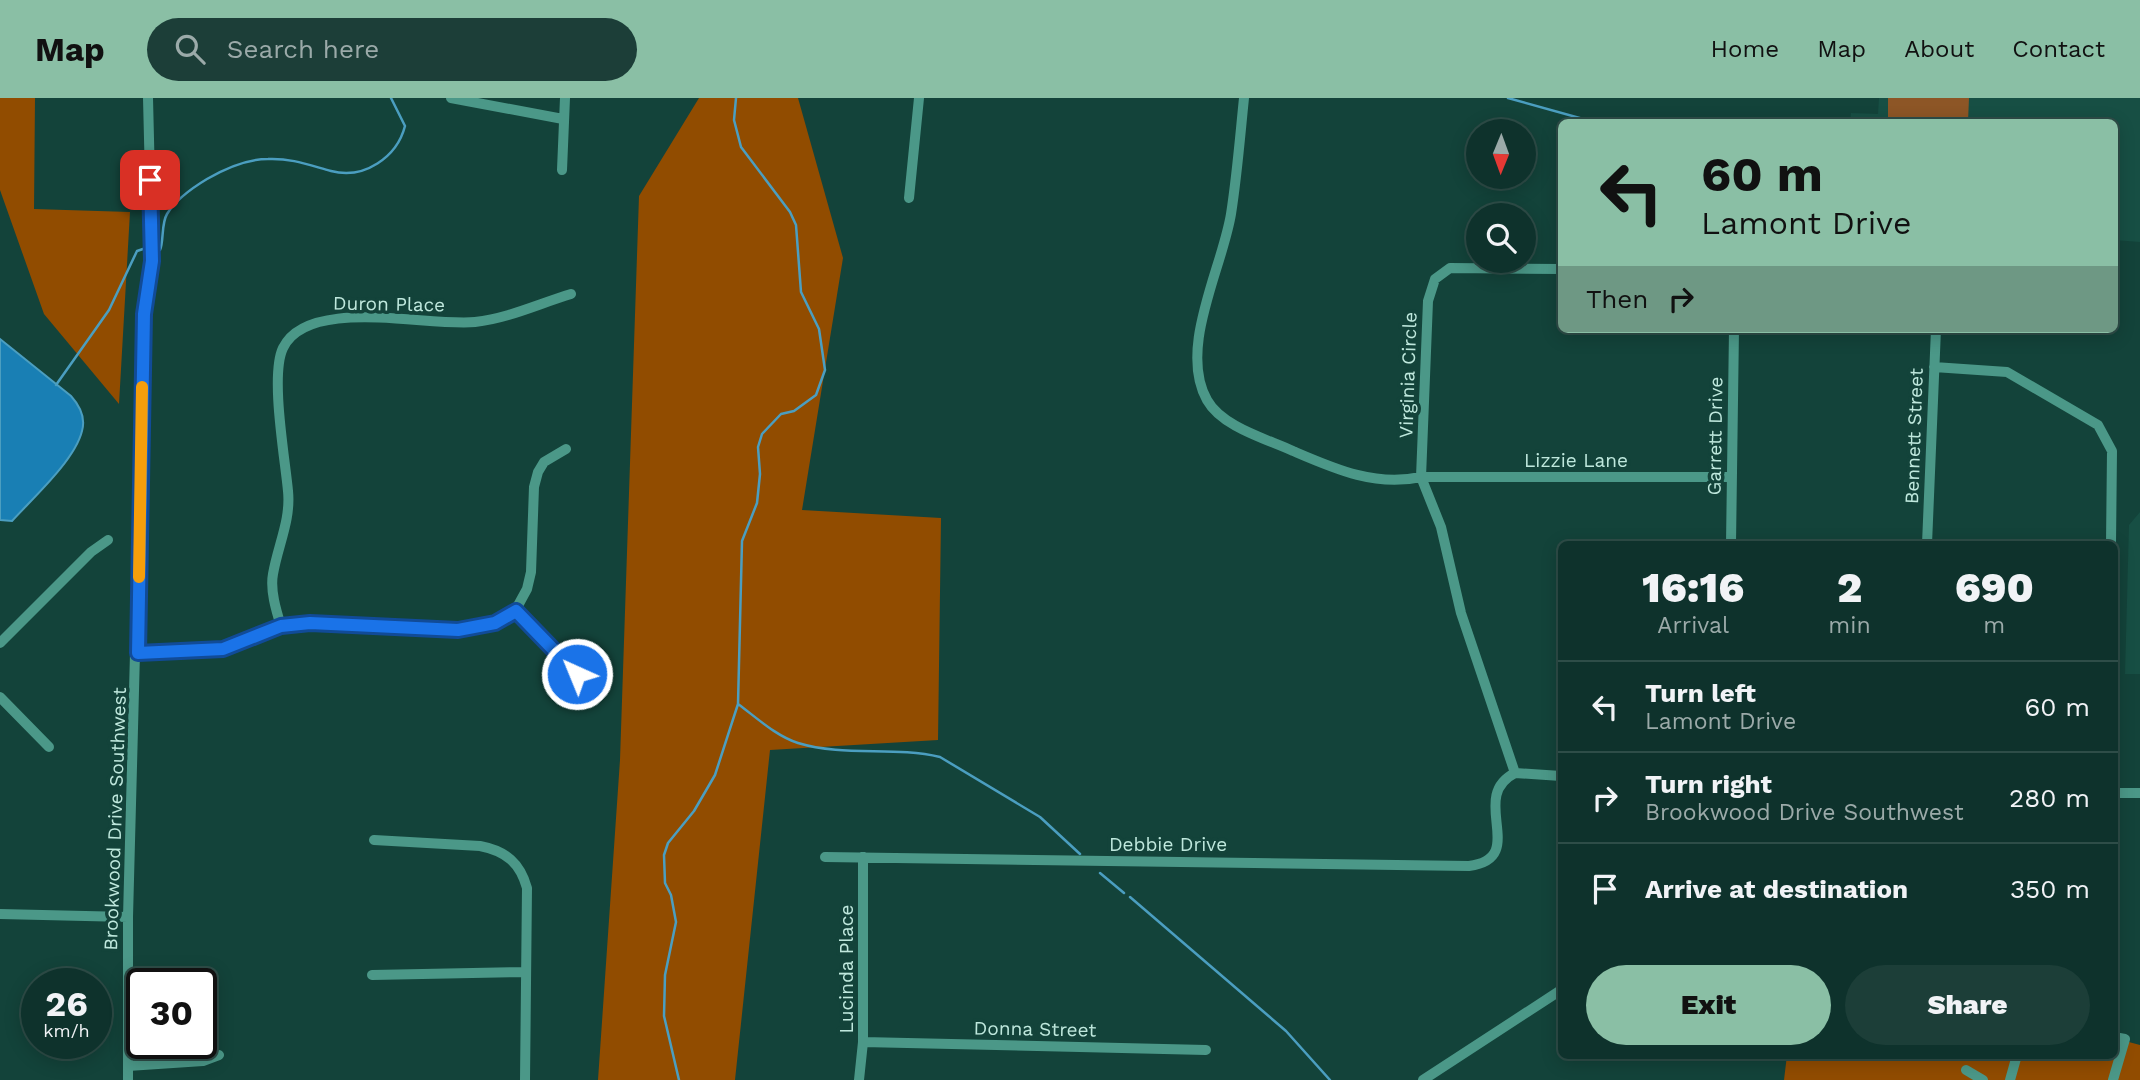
<!DOCTYPE html>
<style>
:root{--surface:#0e322c;--page:#1c3e38;--text:#f1f3f6;--muted:#9baaa9;--line:#2e4d48;--accent:#8abfa5}
body{margin:0;font-family:"Work Sans",sans-serif;background:var(--page);color:var(--text);height:100vh;display:flex;flex-direction:column;font-size:26px;white-space:nowrap}
*{box-sizing:border-box;margin:0}
p{font-size:23px;color:var(--muted)}
.icon{flex:none;width:38px;height:38px;fill:none;stroke:currentColor;stroke-width:2;stroke-linecap:round;stroke-linejoin:round}
.map{position:relative;flex:1;overflow:hidden}
.drawer{position:absolute;left:1558px;top:443px;width:560px;height:518px;display:flex;flex-direction:column;background:var(--surface);border-radius:10px;box-shadow:0 4px 18px #0003,0 0 0 2px var(--line)}
.drawer>*{flex:none}
.banner{position:absolute;left:1558px;top:21px;width:560px;height:214px;border-radius:10px;box-shadow:0 4px 18px #0003,0 0 0 2px var(--line);background:#8abfa5;color:#111;overflow:hidden}
.needle{width:46px;rotate:181deg}
.buttons{position:absolute;left:1466px;top:21px;display:grid;gap:14px}
.buttons a{display:grid;place-items:center;width:70px;height:70px;border-radius:50%;background:var(--surface);box-shadow:0 4px 18px #0003,0 0 0 2px var(--line);font-size:35px}
.speed{position:absolute;left:21px;top:870px;display:flex;gap:14px;font-size:35px;font-weight:700;text-align:center}
.speed>*{display:grid;place-content:center;width:91px;height:91px;border-radius:50%;background:var(--surface);box-shadow:0 4px 18px #0003,0 0 0 2px var(--line);line-height:1}
.speed small{font-size:18px;font-weight:400}
.speed .limit{border:4px solid #111;border-radius:10px;background:#fff;color:#111}
.pin{position:absolute;display:grid;place-items:center;width:60px;height:60px;color:#fff;margin:-30px;border-radius:14px;box-shadow:0 4px 10px #0006}
.me{position:absolute;width:77px;margin:-38px;rotate:316deg;stroke-linejoin:round;filter:drop-shadow(0 0 5px #0008)}
.turn{display:flex;align-items:center;gap:24px;height:147px;padding:0 28px;font-size:32px}
.turn .icon{width:91px;height:91px;stroke-width:2.5}
.turn b{display:block;font-size:49px;line-height:60px}
.then{display:flex;align-items:center;height:66px;padding:0 28px;background:#0003;gap:14px;font-size:26px}
.eta{display:flex;justify-content:space-evenly;align-items:center;height:119px;text-align:center}
.eta b{font-size:42px;font-weight:800;line-height:49px}
.action{display:flex;gap:14px;margin-top:auto;padding:14px 28px}
.action a{flex:1;height:80px;border-radius:42px;background:var(--accent);color:#111;font-size:28px;font-weight:800;line-height:80px;text-align:center}
.action a+a{background:var(--page);color:var(--text)}
ul{padding:0;list-style:none}
li{display:flex;align-items:center;gap:21px;height:91px;padding:0 28px;border-top:2px solid var(--line)}
li div{flex:1}
li b{display:block;font-size:26px}
li em{font-style:normal}
header{display:flex;align-items:center;gap:42px;box-sizing:border-box;height:98px;padding:0 35px;background:var(--accent);color:#111}
header strong{font-size:33px}
nav{display:flex;gap:38px;margin-inline-start:auto;font-size:24px}
.search{width:490px;height:63px;background:var(--page);display:flex;align-items:center;gap:18px;box-sizing:border-box;padding:0 24px;border-radius:38px;color:var(--muted);font-size:26px}
.map>svg:first-child{display:block}
.built{fill:#174f44}
.green{fill:#8d5626}
.forest{fill:#914c00}
.water{fill:#197fb4;stroke:#4b9ec0;stroke-width:2}
.lines{fill:none;stroke-linecap:round;stroke-linejoin:round}
.stream{stroke:#4b9ec0;stroke-width:2.5}
.minor{stroke:#4b9888;stroke-width:10}
.route-casing{stroke:#114b97;stroke-width:18}
.route{stroke:#1a73e8;stroke-width:12}
.slow{stroke:#f59e0b;stroke-width:12}
.labels{text-anchor:middle;dominant-baseline:central;stroke-width:7;stroke-linejoin:round;paint-order:stroke}
.street-label{font-size:19px;fill:#bfe8dd;stroke:#13433a}
</style>
<header>
<strong>Map</strong>
<div class="search"><svg class="icon" aria-label="search" viewBox="0 0 24 24"><circle cx="10" cy="10" r="6"/><path d="M15 15l6 6"/></svg>Search here</div>
<nav><a>Home</a><a>Map</a><a>About</a><a>Contact</a></nav>
</header>
<div class="map">
<svg width="2140" height="982" viewBox="0 0 2140 982">
<rect width="100%" height="100%" fill="#13433a"/>
<path class="built" d="M1879,0H2140V144L2114,142V24H1850L1851,15L1878,16Z
M2140,414V576H2125L2129,427Z"/>
<path class="green" d="M1888,0H1969L1968,24H1888Z"/>
<path class="forest" d="M0,0H35L34,111L130,114L119,306L44,216L0,92Z
M699,0H798L843,160L802,412L941,420L938,642L770,652L735,982H598L620,662L639,98Z
M2114,940L2140,947V982H1784L1787,957H2114Z"/>
<path class="water" d="M0,241L71,298C80,308 86,319 82,333C75,362 33,400 12,423L0,422Z"/>
<g class="lines">
<path class="stream" d="M1508,0L1594,24
M160,152C164,143 161,126 167,116C176,101 192,90 207,81C226,70 246,61 268,61C291,60 309,67 331,73C364,82 397,59 405,28L391,0
M56,287L109,212L137,153L143,151
M738,606C757,620 776,638 798,645C844,659 894,648 940,659L1040,719L1080,756
M1100,775L1124,795
M1130,799L1286,933L1330,982
M679,982L664,918L665,877L676,824L671,797L665,785L664,757L668,745L694,713L715,677L738,606L742,443L757,405L760,376L758,349L762,336L781,316L794,313L816,297L825,272L819,231L801,194L796,127L790,114L741,49L734,22L736,0"/>
<path class="minor" d="M451,0L563,21
M1244,0C1240,39 1237,78 1231,116C1222,171 1178,250 1207,302C1222,329 1267,341 1293,353C1335,371 1375,389 1421,379H1732
M562,72L565,0
M909,100L919,0
M1934,269L2007,274L2098,327L2112,353L2111,446
M1731,446L1734,231
M1927,446L1936,231
M515,513L577,576
M281,528C276,512 270,492 273,476C278,447 291,422 288,393C285,360 270,277 283,250C308,198 427,229 475,224C509,220 538,206 571,196
M0,545L91,454L108,442
M138,555L223,551L281,528L310,525L458,532L495,525L515,513L527,491L531,474L534,389L538,374L544,364L566,351
M0,599L49,649
M1515,675L1461,515L1441,429L1421,379L1428,203L1435,181L1450,170L1561,171
M1515,675L1561,678
M2114,695H2140
M374,742L480,748C506,753 520,765 527,790L525,982
M825,759L1469,768C1530,760 1467,699 1515,675
M0,816L128,819
M372,877L525,874
M863,944L1206,952
M128,968L203,963L219,957
M1966,972L1983,982
M128,982V819L144,216L152,163L148,0
M859,982L863,944V759
M1423,982L1561,892
M2010,982L2017,957
M2113,982L2125,941L2114,939"/>
</g>
<g class="lines">
<defs>
<path id="route" d="M150,82L152,163L144,216L138,555L223,551L281,528L310,525L458,532L495,525L516,513L577,576"/>
</defs>
<use href="#route" class="route-casing"/>
<use href="#route" class="route"/>
<path class="slow" d="M139,479L142,289"/>
</g>
<g class="labels">
<g class="street-label">
<text transform="translate(389 206) rotate(1)">Duron Place</text>
<text transform="translate(1408 277) rotate(-88)">Virginia Circle</text>
<text transform="translate(1715 338) rotate(-89)">Garrett Drive</text>
<text transform="translate(1914 338) rotate(-88)">Bennett Street</text>
<text x="1576" y="362">Lizzie Lane</text>
<text transform="translate(115 721) rotate(-88)">Brookwood Drive Southwest</text>
<text x="1168" y="746">Debbie Drive</text>
<text transform="translate(846 871) rotate(-90)">Lucinda Place</text>
<text transform="translate(1035 931) rotate(1)">Donna Street</text>
</g>
</g>
</svg>
<div class="buttons">
<a><svg class="needle" viewBox="-14 -14 28 28"><path d="M0-13l5 13h-10z" fill="#e53935"/><path d="M0 13l5-13h-10z" fill="#9baaa9"/></svg></a>
<a><svg class="icon" aria-label="search" viewBox="0 0 24 24"><circle cx="10" cy="10" r="6"/><path d="M15 15l6 6"/></svg></a>
</div>
<div class="speed"><div>26<small>km/h</small></div><div class="limit">30</div></div>
<div class="pin" style="left:150px;top:82px;background:#d93025"><svg class="icon" aria-label="arrive" viewBox="0 0 24 24"><path d="M6 21V4h12l-3 4 3 4H6"/></svg></div>
<svg class="me" style="left:577px;top:576px" viewBox="-20 -20 40 40"><circle r="17" fill="#1a73e8" stroke="#fff" stroke-width="3"/><path d="M0-11L8 9 0 5-8 9z" fill="#fff"/></svg>
<div class="banner">
<div class="turn"><svg class="icon" aria-label="left" viewBox="0 0 24 24"><path d="M17 20v-9H6M10 6l-5 5 5 5"/></svg><div><b>60 m</b>Lamont Drive</div></div>
<div class="then">Then<svg class="icon" aria-label="right" viewBox="0 0 24 24"><path d="M7 20v-9h11M14 6l5 5-5 5"/></svg></div>
</div>
<section class="drawer">
<div class="eta">
<div><b>16:16</b><p>Arrival</p></div>
<div><b>2</b><p>min</p></div>
<div><b>690</b><p>m</p></div>
</div>
<ul>
<li><svg class="icon" aria-label="left" viewBox="0 0 24 24"><path d="M17 20v-9H6M10 6l-5 5 5 5"/></svg><div><b>Turn left</b><p>Lamont Drive</p></div><em>60 m</em></li>
<li><svg class="icon" aria-label="right" viewBox="0 0 24 24"><path d="M7 20v-9h11M14 6l5 5-5 5"/></svg><div><b>Turn right</b><p>Brookwood Drive Southwest</p></div><em>280 m</em></li>
<li><svg class="icon" aria-label="arrive" viewBox="0 0 24 24"><path d="M6 21V4h12l-3 4 3 4H6"/></svg><div><b>Arrive at destination</b></div><em>350 m</em></li>
</ul>
<div class="action"><a>Exit</a><a>Share</a></div>
</section>
</div>
